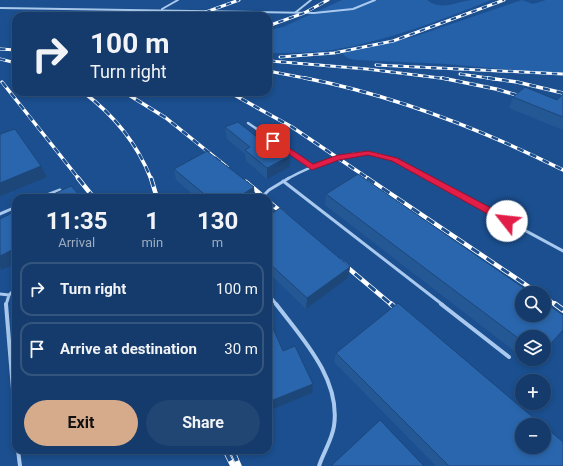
<!DOCTYPE html>
<meta charset="utf-8">
<style>
:root{--surface:#143b6b;--page:#214673;--text:#f1f3f6;--muted:#9dadc1;--line:#33557e;--accent:#d6ab8b}
body{margin:0;font-family:Roboto,sans-serif;background:var(--page);color:var(--text);height:100vh;display:flex;flex-direction:column;font-size:15px;white-space:nowrap}
*{box-sizing:border-box;margin:0}
p{font-size:13px;color:var(--muted)}
.icon{flex:none;width:22px;height:22px;fill:none;stroke:currentColor;stroke-width:2;stroke-linecap:round;stroke-linejoin:round}
.map{position:relative;flex:1;overflow:hidden}
.details{position:absolute;left:12px;top:194px;width:260px;height:260px;display:flex;flex-direction:column;background:var(--surface);border-radius:12px;box-shadow:0 2px 6px #0003,0 0 0 1px var(--line)}
.details>*{flex:none}
.guide{position:absolute;left:12px;top:12px;width:260px;height:84px;border-radius:12px;box-shadow:0 2px 6px #0003,0 0 0 1px var(--line);background:#143b6b;color:var(--text);overflow:hidden}
.controls{position:absolute;left:515px;top:286px;display:grid;gap:8px}
.controls a{display:grid;place-items:center;width:36px;height:36px;border-radius:50%;background:var(--surface);box-shadow:0 2px 6px #0003,0 0 0 1px var(--line);font-size:20px}
.pin{position:absolute;display:grid;place-items:center;width:34px;height:34px;color:#fff;margin:-17px;border-radius:8px;box-shadow:0 2px 6px #0006}
.me{position:absolute;width:44px;margin:-22px;rotate:299deg;stroke-linejoin:round;filter:drop-shadow(0 0 3px #0008)}
.turn{display:flex;align-items:center;gap:14px;height:84px;padding:0 12px;font-size:18px}
.turn .icon{width:52px;height:52px;stroke-width:2.5}
.turn b{display:block;font-size:28px;line-height:34px}
.eta{display:flex;justify-content:space-evenly;align-items:center;height:68px;text-align:center}
.eta b{font-size:24px;font-weight:700;line-height:28px}
.cta{display:flex;gap:8px;margin-top:auto;padding:8px 12px}
.cta a{flex:1;height:46px;border-radius:24px;background:var(--accent);color:#111;font-size:16px;font-weight:700;line-height:46px;text-align:center}
.cta a+a{background:var(--page);color:var(--text)}
ul{padding:0;list-style:none}
li{display:flex;align-items:center;gap:12px;height:54px;margin:0 8px 6px;padding:0 4px;border:2px solid var(--line);border-radius:12px}
li div{flex:1}
li b{display:block;font-size:15px}
li em{font-style:normal}
.map>svg:first-child{display:block}
.green{fill:#2461a8}
.lines{fill:none;stroke-linecap:round;stroke-linejoin:round}
.service-far3{stroke:#a9c9ee;stroke-width:2}
.service-far2{stroke:#a9c9ee;stroke-width:2.5}
.service-far1{stroke:#a9c9ee;stroke-width:3}
.service{stroke:#a9c9ee;stroke-width:4}
.rail-far3-casing{stroke:#fff;stroke-width:3}
.rail-far2-casing{stroke:#fff;stroke-width:3.5}
.rail-far1-casing{stroke:#fff;stroke-width:4.5}
.rail-casing{stroke:#fff;stroke-width:5.5}
.rail-far3{stroke:#1b4f8f;stroke-width:2;stroke-dasharray:5.5;stroke-linecap:butt}
.rail-far2{stroke:#1b4f8f;stroke-width:2.5;stroke-dasharray:7;stroke-linecap:butt}
.rail-far1{stroke:#1b4f8f;stroke-width:3;stroke-dasharray:9;stroke-linecap:butt}
.rail{stroke:#1b4f8f;stroke-width:4;stroke-dasharray:12;stroke-linecap:butt}
.wall{fill:#245895}
.shaded-wall{fill:#1d4779}
.building{fill:#2a66ad;stroke:#1d4779}
.route{fill:#e11d48;stroke:#92132f}
</style>
<div class="map">
<svg width="563" height="466" viewBox="0 0 563 466">
<rect width="100%" height="100%" fill="#1b4f8f"/>
<path class="green" d="M342,0H427C443,12 456,1 472,0C478,0 485,0 491,0C439,21 387,41 332,50C311,53 289,53 268,53V30L283,27Z
M522,0L533,4L546,0H563V72L548,73L446,64L357,60C350,59 346,59 342,52L413,37Z"/>
<g class="lines">
<path class="service-far3" d="M0,8L314,13L353,9L375,0
M162,9L178,0
M296,12L311,0"/>
<path class="service-far2" d="M248,123L312,167
M287,179C310,167 350,148 376,154C395,158 412,169 429,179"/>
<path class="service-far1" d="M428,178L563,251
M283,181L443,305
M39,198L60,190
M261,198L269,190L289,178
M0,214L16,207
M0,294L9,295
M268,294L277,305
M6,305L9,295L16,288"/>
<path class="service" d="M6,304L16,426
M276,304C302,338 341,379 334,426C332,440 323,453 319,466
M441,304L509,357
M18,450L20,466"/>
<defs>
<path id="rail-far3" d="M195,16L239,0
M268,26L304,13L328,0
M0,49L16,50
M280,57L334,53L393,41L504,0
M0,59L16,63
M270,61L367,69L448,79
M376,65L563,74
M268,71L310,79
M460,74L495,79"/>
<path id="rail-far2" d="M305,78C396,96 481,129 563,170
M442,78L496,89L527,98
M488,78L517,82L563,93
M2,82L79,179
M83,92C114,115 137,143 151,179
M124,92L166,118L227,167
M229,92L292,127L369,179"/>
<path id="rail-far1" d="M78,178L94,198
M151,178L157,198
M367,178L538,293
M246,182L265,198
M268,201L286,216
M341,262L392,305
M544,297L556,305"/>
<path id="rail" d="M391,304L401,313
M555,304L563,310
M225,450L233,466
M232,450L239,466"/>
</defs>
<use href="#rail-far3" class="rail-far3-casing"/>
<use href="#rail-far2" class="rail-far2-casing"/>
<use href="#rail-far1" class="rail-far1-casing"/>
<use href="#rail" class="rail-casing"/>
<use href="#rail-far3" class="rail-far3"/>
<use href="#rail-far2" class="rail-far2"/>
<use href="#rail-far1" class="rail-far1"/>
<use href="#rail" class="rail"/>
</g>
<path class="wall" d="M563,94V130L509,108L513,97L557,100Z
M225,127L262,141L290,156V167L267,179L246,161L245,154L227,139Z
M174,169L255,198H197L176,180Z
M326,194L522,337V357L325,205Z
M268,216L350,267L348,278L306,309L268,272Z
M336,353L563,466H436L334,362Z
M524,359H537L532,365Z"/>
<path class="shaded-wall" d="M290,156V167L267,179V168Z
M41,166L47,177L1,196L0,195V183Z
M254,187L255,198H237Z
M16,248V263L2,270L0,268V256Z
M350,267L348,278L306,309L307,298Z
M313,384L312,393L268,411V402Z"/>
<path class="building" d="M525,87L557,100L563,94V117L513,97Z
M238,122L262,141L268,138L290,156L267,168L245,150L250,147L225,127Z
M15,129L41,166L0,183V134Z
M207,151L254,187L237,198H209L174,169Z
M358,174L531,293H522V315H544V302L563,315V330L544,351V337H522V341L326,194Z
M71,186L82,198H45Z
M280,208L350,267L307,298L268,262V216Z
M16,211V248L0,256V219Z
M398,303L542,425H522V447H544V426L563,442V466H449L336,353Z
M268,317L283,351L295,346L313,384L268,402Z
M380,420L424,466H333L332,465Z"/>
<path class="route" d="M271,139H276L313,164L338,155L368,151L397,158L510,218L511,221L510,223H504L392,161L368,155L339,160L312,170L271,142Z"/>
</svg>
<div class="controls">
<a><svg class="icon" aria-label="search" viewBox="0 0 24 24"><circle cx="10" cy="10" r="6"/><path d="M15 15l6 6"/></svg></a>
<a><svg class="icon" aria-label="layers" viewBox="0 0 24 24"><path d="M12 4l9 5-9 5-9-5zM3 14l9 5 9-5"/></svg></a>
<a>+</a>
<a>−</a>
</div>
<div class="pin" style="left:273px;top:141px;background:#d93025"><svg class="icon" aria-label="arrive" viewBox="0 0 24 24"><path d="M6 21V4h12l-3 4 3 4H6"/></svg></div>
<svg class="me" style="left:507px;top:221px" viewBox="-20 -20 40 40"><circle r="19" fill="#fff"/><path d="M0-13L10 11 0 6-10 11z" fill="#e11d48"/></svg>
<div class="guide">
<div class="turn"><svg class="icon" aria-label="right" viewBox="0 0 24 24"><path d="M7 20v-9h11M14 6l5 5-5 5"/></svg><div><b>100 m</b>Turn right</div></div>
</div>
<section class="details">
<div class="eta">
<div><b>11:35</b><p>Arrival</p></div>
<div><b>1</b><p>min</p></div>
<div><b>130</b><p>m</p></div>
</div>
<ul>
<li><svg class="icon" aria-label="right" viewBox="0 0 24 24"><path d="M7 20v-9h11M14 6l5 5-5 5"/></svg><div><b>Turn right</b></div><em>100 m</em></li>
<li><svg class="icon" aria-label="arrive" viewBox="0 0 24 24"><path d="M6 21V4h12l-3 4 3 4H6"/></svg><div><b>Arrive at destination</b></div><em>30 m</em></li>
</ul>
<div class="cta"><a>Exit</a><a>Share</a></div>
</section>
</div>
